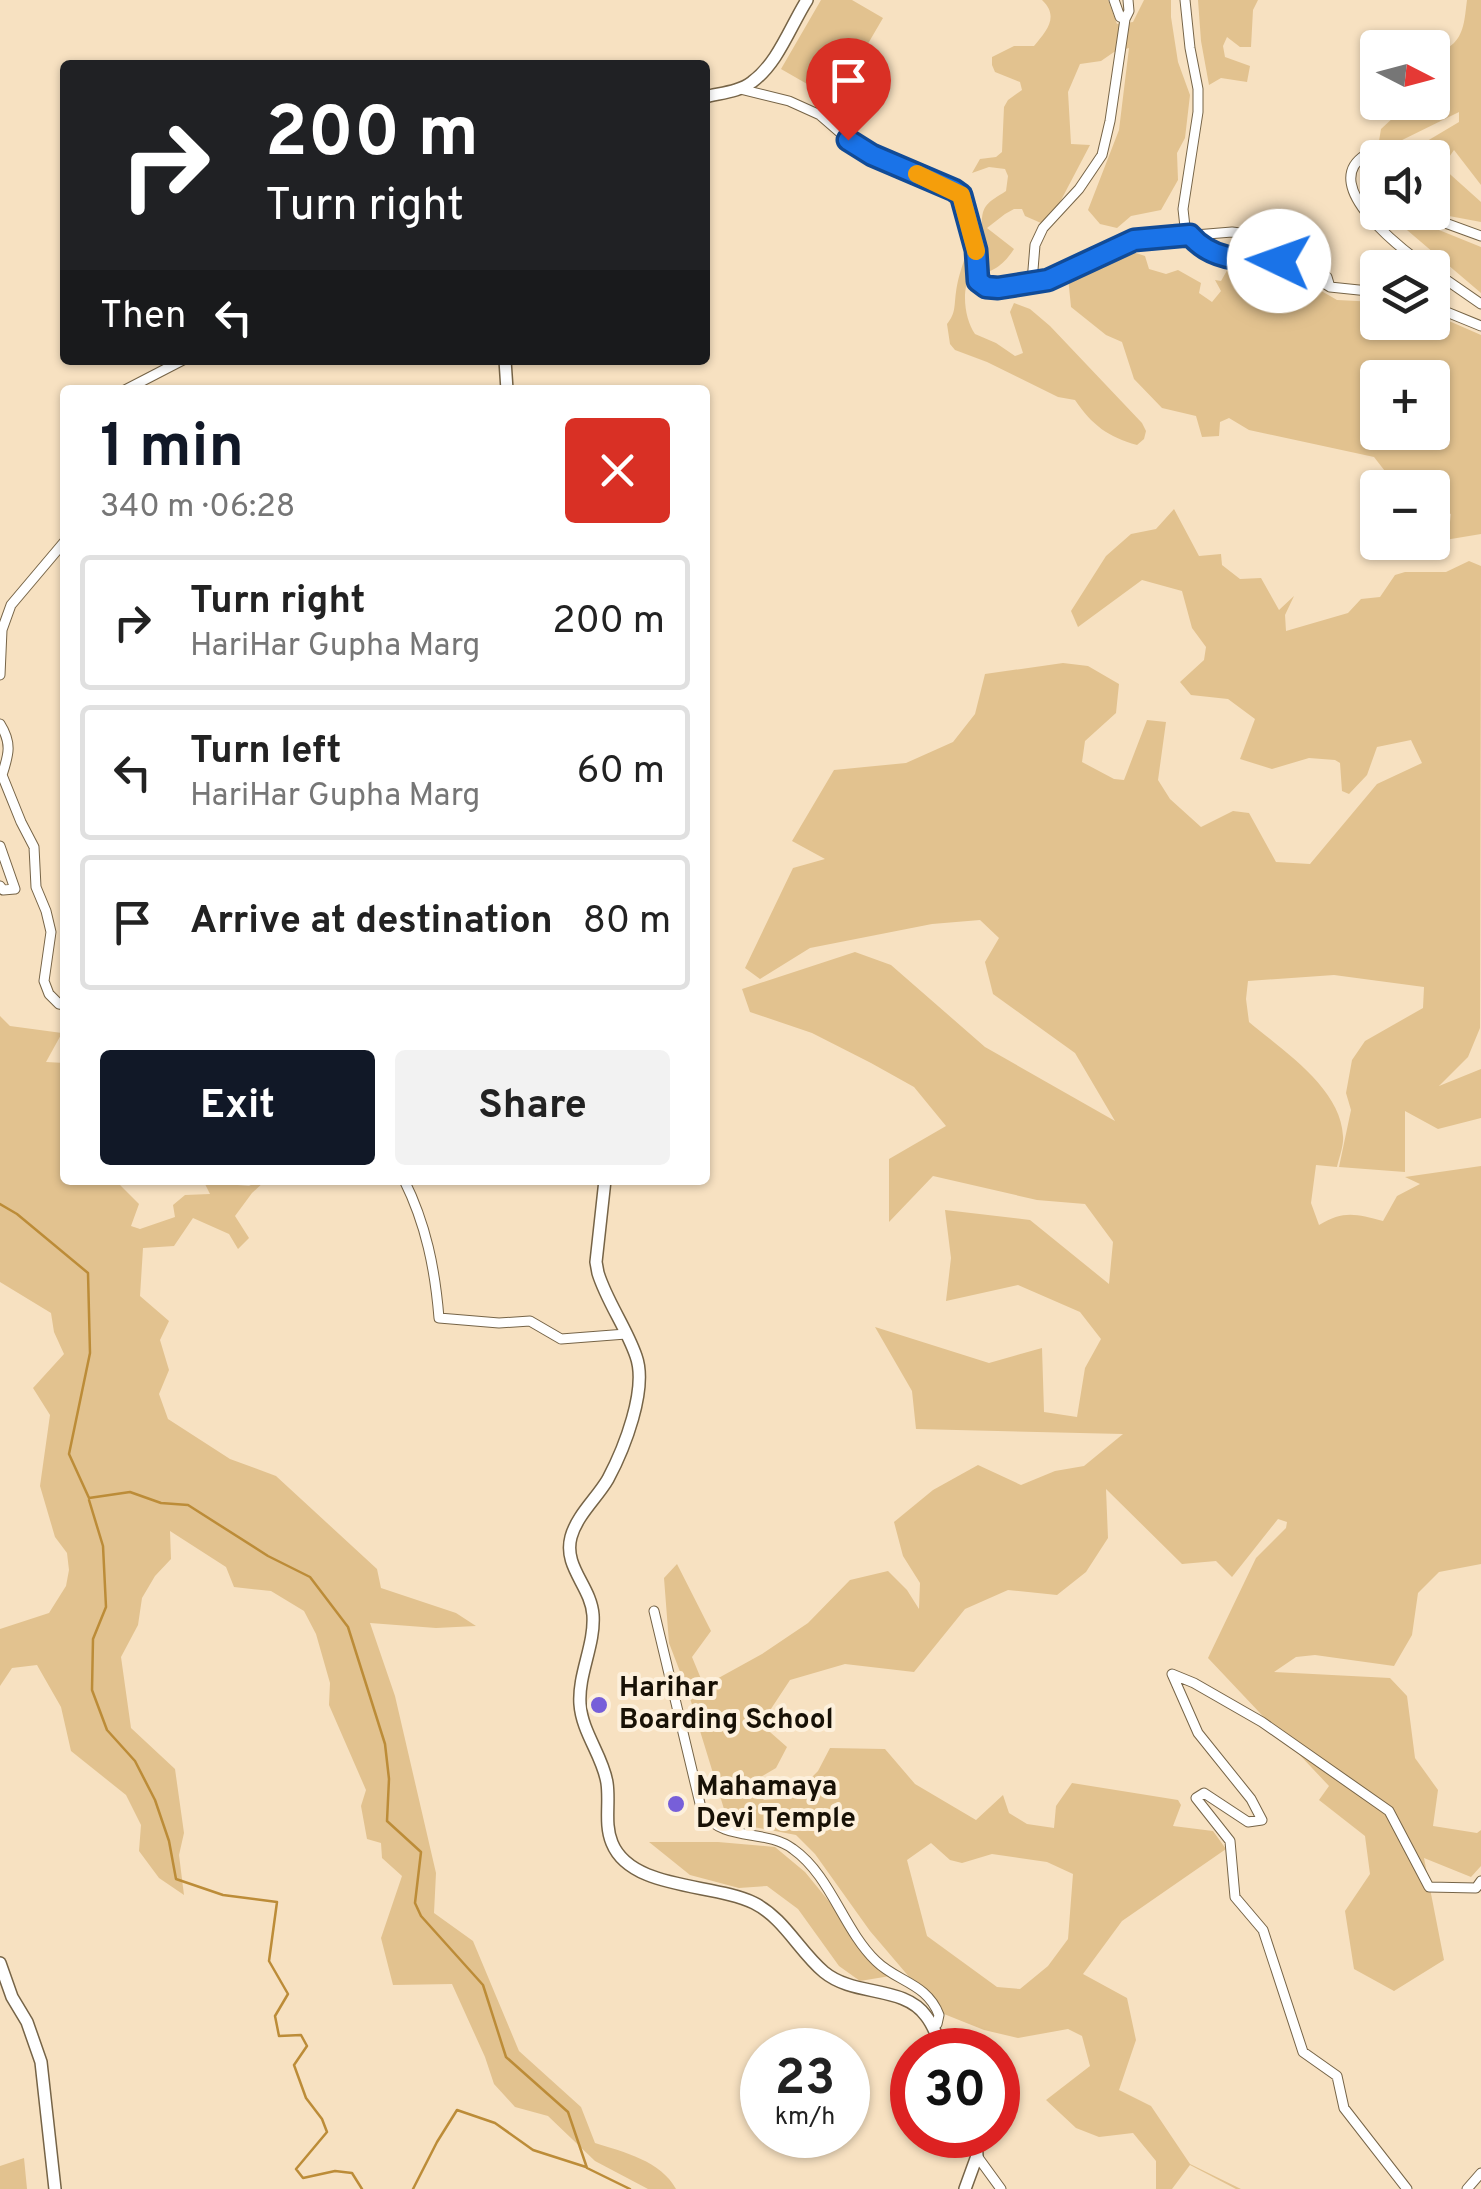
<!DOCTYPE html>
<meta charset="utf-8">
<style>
:root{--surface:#fff;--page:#f2f2f2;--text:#222;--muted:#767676;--line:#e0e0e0;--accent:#111827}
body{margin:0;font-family:Overpass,sans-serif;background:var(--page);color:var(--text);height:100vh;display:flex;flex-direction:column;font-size:38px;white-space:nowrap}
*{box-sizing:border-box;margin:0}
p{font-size:32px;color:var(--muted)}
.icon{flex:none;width:55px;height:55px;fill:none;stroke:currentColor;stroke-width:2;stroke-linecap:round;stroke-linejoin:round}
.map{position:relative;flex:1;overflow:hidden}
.drawer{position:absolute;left:60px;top:385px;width:650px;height:800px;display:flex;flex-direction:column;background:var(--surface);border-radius:10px;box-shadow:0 2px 8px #0004}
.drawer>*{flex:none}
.guide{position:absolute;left:60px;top:60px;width:650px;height:305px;border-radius:10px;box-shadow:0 2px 8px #0004;background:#202124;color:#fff;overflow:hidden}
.needle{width:65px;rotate:96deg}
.fabs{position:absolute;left:1360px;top:30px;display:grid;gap:20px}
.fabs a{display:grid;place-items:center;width:90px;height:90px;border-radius:10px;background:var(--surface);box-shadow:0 2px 8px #0004;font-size:50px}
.speed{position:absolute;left:740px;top:2028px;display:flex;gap:20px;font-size:50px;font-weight:700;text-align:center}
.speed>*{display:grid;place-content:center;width:130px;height:130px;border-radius:50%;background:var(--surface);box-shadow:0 2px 8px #0004;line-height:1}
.speed small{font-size:25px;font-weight:400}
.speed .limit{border:15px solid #d22;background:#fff;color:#111}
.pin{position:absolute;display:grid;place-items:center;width:85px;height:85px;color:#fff;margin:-102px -42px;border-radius:50% 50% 50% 0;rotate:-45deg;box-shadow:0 0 10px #0007}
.pin .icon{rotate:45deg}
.me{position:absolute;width:110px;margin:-55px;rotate:273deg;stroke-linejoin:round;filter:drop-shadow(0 0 8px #0008)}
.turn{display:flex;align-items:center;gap:35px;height:210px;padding:0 40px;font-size:45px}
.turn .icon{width:130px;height:130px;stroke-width:2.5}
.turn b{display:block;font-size:70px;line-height:85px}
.then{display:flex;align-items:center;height:95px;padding:0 40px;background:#0003;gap:20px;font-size:38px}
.round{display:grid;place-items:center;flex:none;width:105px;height:105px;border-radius:10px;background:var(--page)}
.summary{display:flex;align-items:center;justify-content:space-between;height:170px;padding:0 40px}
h1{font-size:60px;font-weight:700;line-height:75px;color:var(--accent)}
.action{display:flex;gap:20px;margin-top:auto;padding:20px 40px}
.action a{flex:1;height:115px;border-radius:10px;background:var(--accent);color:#fff;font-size:40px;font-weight:700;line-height:115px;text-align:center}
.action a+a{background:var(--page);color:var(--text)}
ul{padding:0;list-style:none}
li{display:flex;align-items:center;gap:30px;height:135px;margin:0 20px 15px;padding:0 20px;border:5px solid var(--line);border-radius:10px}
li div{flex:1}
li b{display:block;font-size:38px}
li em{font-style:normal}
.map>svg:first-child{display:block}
.green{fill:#e2c28f;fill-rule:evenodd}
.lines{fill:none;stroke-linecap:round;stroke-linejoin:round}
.stream{stroke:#bc8c38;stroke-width:2.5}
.street-casing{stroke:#766447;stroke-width:11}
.secondary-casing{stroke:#766447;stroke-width:14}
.street{stroke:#fff;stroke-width:9}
.secondary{stroke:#fff;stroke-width:11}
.route-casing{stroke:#114b97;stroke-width:25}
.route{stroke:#1a73e8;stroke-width:18}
.slow{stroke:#f59e0b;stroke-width:18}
.poi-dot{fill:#775fd9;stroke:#fdf0dc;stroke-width:4}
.labels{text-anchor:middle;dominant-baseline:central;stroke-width:8;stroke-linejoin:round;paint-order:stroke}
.poi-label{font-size:28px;font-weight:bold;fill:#181106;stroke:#fdf0dc;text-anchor:start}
</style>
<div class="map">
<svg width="1481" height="2189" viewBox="0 0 1481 2189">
<rect width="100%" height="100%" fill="#f7e1c1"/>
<path class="green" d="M821,0H852L883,18L835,100L781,69Z
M1042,0H1108L1117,24L1133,22L1144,0H1171V17L1178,62L1190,95L1185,138L1177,153L1178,180L1161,210L1131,216L1117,228L1100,224L1088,210L1119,130L1129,48L1114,52L1101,61L1080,64L1068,92L1071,144L1090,145L1059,204L1041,223L1025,216L1022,209H1014L1005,214L987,228L1014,249C1002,267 992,273 970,276C961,291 965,320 975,334L996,343L1015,356L1023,353L1010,312L1014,303L1030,309L1050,326L1142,423L1146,431L1144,439L1137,445C1108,437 1092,425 1075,400L1058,397L987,362L955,350L950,344L947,324C956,313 954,306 956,292C958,275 969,240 982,229C981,205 986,204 1006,191L1008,176L1005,169L989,167L972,173L980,159L996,157L1002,152L1004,107L1008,100L1022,90L1020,82L995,72L992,65V57L1014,46H1034C1046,31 1060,17 1042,0Z
M1198,0H1258L1253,10L1251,47H1240L1227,37L1223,46L1225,57L1250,66L1247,82L1221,78L1209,85L1201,41Z
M1467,0H1481V185L1454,150L1442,167L1481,202V222L1449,216L1433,205L1432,158L1396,157L1412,150L1459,122V112L1392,145H1382L1379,141L1381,129L1409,103L1432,102L1433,58C1439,52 1448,49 1454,43C1465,32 1465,14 1467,0Z
M1387,213H1397L1481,247V293Z
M1097,248H1121L1145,256L1149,269L1166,274L1178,270L1201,283L1199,293L1212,302L1221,291L1215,280L1221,281L1229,267L1254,261L1276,265L1337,300L1377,302L1378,322H1432L1433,314L1481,335V534L1433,542V522L1440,524L1450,522L1451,514L1433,509L1432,488L1406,487L1401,477L1388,475L1374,457L1249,430L1229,418L1220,422L1219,436L1202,437L1196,416L1162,408L1134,379L1122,342L1106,335L1071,307L1068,277ZM1378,378H1432V432H1378Z
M1174,509L1199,556L1221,554L1222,565L1240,579L1261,578L1279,610L1294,596L1285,615L1286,631L1348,613L1361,599L1380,597L1395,575L1405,572H1446L1469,561L1481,566L1480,1028L1468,1057L1439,1086L1481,1069V1118L1438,1129L1405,1111V1172L1339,1167L1351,1110L1346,1093L1352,1060L1365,1041L1423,1008L1424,987L1334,975L1248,981L1246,999L1249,1022C1282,1050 1341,1088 1343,1136C1344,1145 1339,1158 1337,1167L1316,1165L1311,1203L1319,1225C1344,1210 1356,1214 1383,1221L1397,1196L1420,1184L1405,1177L1481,1166V1564L1439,1572L1418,1593L1412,1635L1394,1666L1315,1655L1296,1657L1274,1672L1390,1678L1407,1696L1415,1758L1438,1790L1433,1826L1477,1833L1481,1830V1866L1471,1877L1424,1858L1444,1960L1394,1991L1354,1969L1345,1911L1370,1874L1365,1836L1319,1800L1329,1786L1208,1658L1256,1558L1286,1528L1287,1522L1278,1519L1232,1577L1216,1561L1182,1564L1106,1489L1108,1538L1086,1572L1057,1595L1008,1590L965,1609L914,1672L845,1664L790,1680L761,1724L787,1747L776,1768L749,1784L764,1800L791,1798L818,1771L830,1748L885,1749L915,1784L976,1820L1003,1795L1009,1813L1027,1824L1054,1828L1056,1806L1072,1783L1178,1800L1181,1805L1173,1826L1213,1831L1226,1849L1122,1921L1083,1974L1127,1998L1136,2040L1119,2090L1151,2106L1190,2164L1241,2189H1236L1190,2165L1172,2189H1156V2161L1133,2133L1099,2137L1076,2128L1046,2100L1090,2066L1082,2036L1068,2029L1018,2038L984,2030L939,2012L870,1931L815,1854L796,1835L728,1822L689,1695L669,1643L664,1578L677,1564L711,1631L692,1657L704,1686L762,1654L808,1623L850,1580L888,1571L907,1590L919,1609L920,1583L903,1556L894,1522L933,1490L978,1465L1021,1485L1055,1471L1084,1466L1123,1434L916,1429L912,1391L875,1327L989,1363L1042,1348L1044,1412L1077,1417L1085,1368L1101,1339L1080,1312L1018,1285L946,1301L951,1258L945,1210L1030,1220L1109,1284L1113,1242L1085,1204L1037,1200L933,1176L889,1222V1159L946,1126L914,1087L871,1063L812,1033L750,1012L742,989L855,952L891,965L985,1047L1115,1121L1075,1053L993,994L985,962L999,938L980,920L932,924L810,948L760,979L745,968L793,868L825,859L792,841L834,770L906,763L953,742L975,714L985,674L1063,663L1088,666L1119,684L1116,713L1085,741L1082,762L1114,779L1124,780L1147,720L1166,722L1158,780L1170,799L1201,827L1233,811L1249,813L1276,862L1310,864L1377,784L1422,763L1411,740L1377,747L1367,775L1349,794L1342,791L1340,763L1335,760L1309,758L1272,769L1240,759L1255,719L1228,699L1191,695L1180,682L1204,660L1206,647L1192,628L1182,591L1142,580L1078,627L1071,611L1106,556L1131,534L1156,529ZM931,1843L950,1860L962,1863L992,1854L1047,1862L1073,1874L1068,1939L1048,1966L1020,1989L997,1987L927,1936L907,1860Z
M0,1016L10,1026L62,1033L46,1062L65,1063V1180H115L139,1204L131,1226L140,1229L175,1217L173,1205L185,1195L210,1194L204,1182L249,1186L260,1180H266L252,1193L235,1216L249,1238L238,1249L229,1234L193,1218L174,1246L143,1248L140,1296L169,1321L160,1340L169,1370L159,1394L168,1419L230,1459L276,1476L377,1569L381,1588L456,1613L476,1626L436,1628L370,1623L395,1696L436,1873L434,1913L473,1941L519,2051L581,2107L595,2143C624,2152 661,2161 676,2189H648L595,2161L548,2116L515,2107L494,2084L485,2057L452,1984L393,1985L381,1938L402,1876L382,1858L381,1843L367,1839L361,1806L366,1790L329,1705L330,1683L316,1634L304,1611L271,1591L234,1587L226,1567L170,1531L171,1559L155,1576L142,1598L138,1625L121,1657L131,1728L175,1769L184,1833L179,1855L184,1895L159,1878L139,1851L141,1825L126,1795L71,1751L61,1707L37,1665L12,1668L0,1686V1629L49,1613L66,1586L69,1570L67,1553L55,1537L40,1486L50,1415L33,1388L64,1354L54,1332L51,1313L0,1282Z
M649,1842H718L775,1847L805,1872L890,1976L860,1981L839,1966L798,1909L767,1886L739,1888L690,1875Z
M24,2158L27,2189H0V2166Z"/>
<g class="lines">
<path class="stream" d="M0,1204L17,1214L88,1273L90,1353L69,1454L89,1498L130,1492L161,1503L188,1505L268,1556L310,1577L348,1627L385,1744L389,1779L387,1821L421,1852L415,1903L421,1916L483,1985L506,2057L568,2112L587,2168L630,2189
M89,1500L103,1546L106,1607L93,1639L92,1690L107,1730L135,1761L155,1800L169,1841L176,1879L223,1895L277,1902L269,1961L288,1994L275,2016L279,2036L301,2035L307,2046L294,2065L306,2098L322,2119L327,2132L296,2169L303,2178L335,2171L352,2173L362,2189
M413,2189L437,2142L457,2110L495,2123L533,2150L586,2167"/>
<defs>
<path id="street" d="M1114,0L1120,17L1125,19L1129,11L1128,0
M1185,0L1190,48L1198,89V112L1183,209L1185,227L1195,242L1224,257L1290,263L1330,287L1378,292
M740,89L789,101L820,115L858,148L954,190L961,195L976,249L978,281L985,287L998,288L1048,280L1056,278L1092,258L1134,240L1232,232L1258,235L1270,240L1327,277L1330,287
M1378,165L1373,159L1365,155C1317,186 1404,251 1428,268
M1415,212L1481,236
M1432,270L1481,304
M1032,282L1035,245L1043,228L1079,189L1102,155L1110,121L1125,19
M1432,306L1481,326
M125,390L183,360
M0,675L2,630L11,605L65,541
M0,724C12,743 9,754 2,775L21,822L34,847L36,887L46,911L51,932L44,981L49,994L59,1004L65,1005
M0,846L15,889L3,890L0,886
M404,1180C426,1224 435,1269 439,1318L499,1323L530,1321L561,1339L626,1334
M654,1611L702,1812C725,1843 765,1828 793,1849C831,1876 843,1929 876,1961C897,1982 927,1983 939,2015L937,2024L933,2027
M977,2156L1001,2189
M1407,2189L1344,2108L1337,2076L1303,2052L1263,1930L1235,1897L1230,1841L1196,1798L1204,1793L1248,1822L1262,1820L1251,1799L1198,1733L1172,1674L1194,1683L1262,1722L1389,1811L1429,1887L1476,1888L1481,1881
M1467,2189L1481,2173"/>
<path id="secondary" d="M705,97C720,93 739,92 752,82C778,63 790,27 807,0
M505,360L507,390
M605,1180L596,1262L598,1273C607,1302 626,1327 636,1356C648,1389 624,1449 608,1479C597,1498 577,1515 571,1537C563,1567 591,1586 593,1615C595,1645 578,1674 580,1704C582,1733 603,1756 607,1783C610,1803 604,1824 612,1843C631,1890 713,1883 754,1903C784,1918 799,1951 824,1972C854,1997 904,1985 926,2016C934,2026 938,2039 943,2050
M0,1963L12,1997L27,2022L41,2062L55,2189
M965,2189L977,2156L976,2135"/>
</defs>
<use href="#street" class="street-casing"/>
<use href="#secondary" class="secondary-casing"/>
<use href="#street" class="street"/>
<use href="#secondary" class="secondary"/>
</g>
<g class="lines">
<defs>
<path id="route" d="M848,140L872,155L954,190L961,195L976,250L978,281L986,287L998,288L1048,280L1134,240L1190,235C1213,262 1246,260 1279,261"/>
</defs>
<use href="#route" class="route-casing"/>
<use href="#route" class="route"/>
<path class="slow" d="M917,174L961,195L976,251"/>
</g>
<g class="poi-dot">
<circle cx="599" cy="1705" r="10"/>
<circle cx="676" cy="1804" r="10"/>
</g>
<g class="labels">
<g class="poi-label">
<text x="619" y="1689">Harihar<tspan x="619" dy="32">Boarding School</tspan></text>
<text x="696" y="1788">Mahamaya<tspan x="696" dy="32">Devi Temple</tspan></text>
</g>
</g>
</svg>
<div class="fabs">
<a><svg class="needle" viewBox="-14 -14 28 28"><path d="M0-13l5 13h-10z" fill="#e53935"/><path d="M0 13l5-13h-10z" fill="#767676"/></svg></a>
<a><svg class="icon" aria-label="sound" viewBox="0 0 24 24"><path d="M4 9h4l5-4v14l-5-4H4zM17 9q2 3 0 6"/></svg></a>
<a><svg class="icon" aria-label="layers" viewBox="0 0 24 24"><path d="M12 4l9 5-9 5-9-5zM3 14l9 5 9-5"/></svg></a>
<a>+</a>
<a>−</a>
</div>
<div class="speed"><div>23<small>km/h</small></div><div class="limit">30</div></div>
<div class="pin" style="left:848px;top:140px;background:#d93025"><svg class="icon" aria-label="arrive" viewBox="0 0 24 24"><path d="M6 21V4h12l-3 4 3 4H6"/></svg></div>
<svg class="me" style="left:1279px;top:261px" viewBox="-20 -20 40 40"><circle r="19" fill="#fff"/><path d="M0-13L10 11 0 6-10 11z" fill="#1a73e8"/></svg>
<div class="guide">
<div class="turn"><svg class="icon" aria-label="right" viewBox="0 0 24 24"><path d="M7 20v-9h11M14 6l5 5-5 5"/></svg><div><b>200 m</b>Turn right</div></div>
<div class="then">Then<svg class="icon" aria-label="left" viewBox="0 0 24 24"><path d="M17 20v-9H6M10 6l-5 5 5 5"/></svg></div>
</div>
<section class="drawer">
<div class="summary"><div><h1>1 min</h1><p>340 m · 06:28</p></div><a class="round" style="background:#d93025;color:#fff"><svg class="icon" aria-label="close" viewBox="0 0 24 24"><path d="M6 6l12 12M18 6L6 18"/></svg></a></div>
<ul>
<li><svg class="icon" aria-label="right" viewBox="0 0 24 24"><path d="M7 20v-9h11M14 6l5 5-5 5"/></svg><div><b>Turn right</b><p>HariHar Gupha Marg</p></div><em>200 m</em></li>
<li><svg class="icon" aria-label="left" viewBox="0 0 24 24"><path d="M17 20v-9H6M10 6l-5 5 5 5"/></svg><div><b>Turn left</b><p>HariHar Gupha Marg</p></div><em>60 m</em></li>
<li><svg class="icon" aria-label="arrive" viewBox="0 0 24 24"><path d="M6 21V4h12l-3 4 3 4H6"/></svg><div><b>Arrive at destination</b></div><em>80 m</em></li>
</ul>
<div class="action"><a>Exit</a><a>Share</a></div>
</section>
</div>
